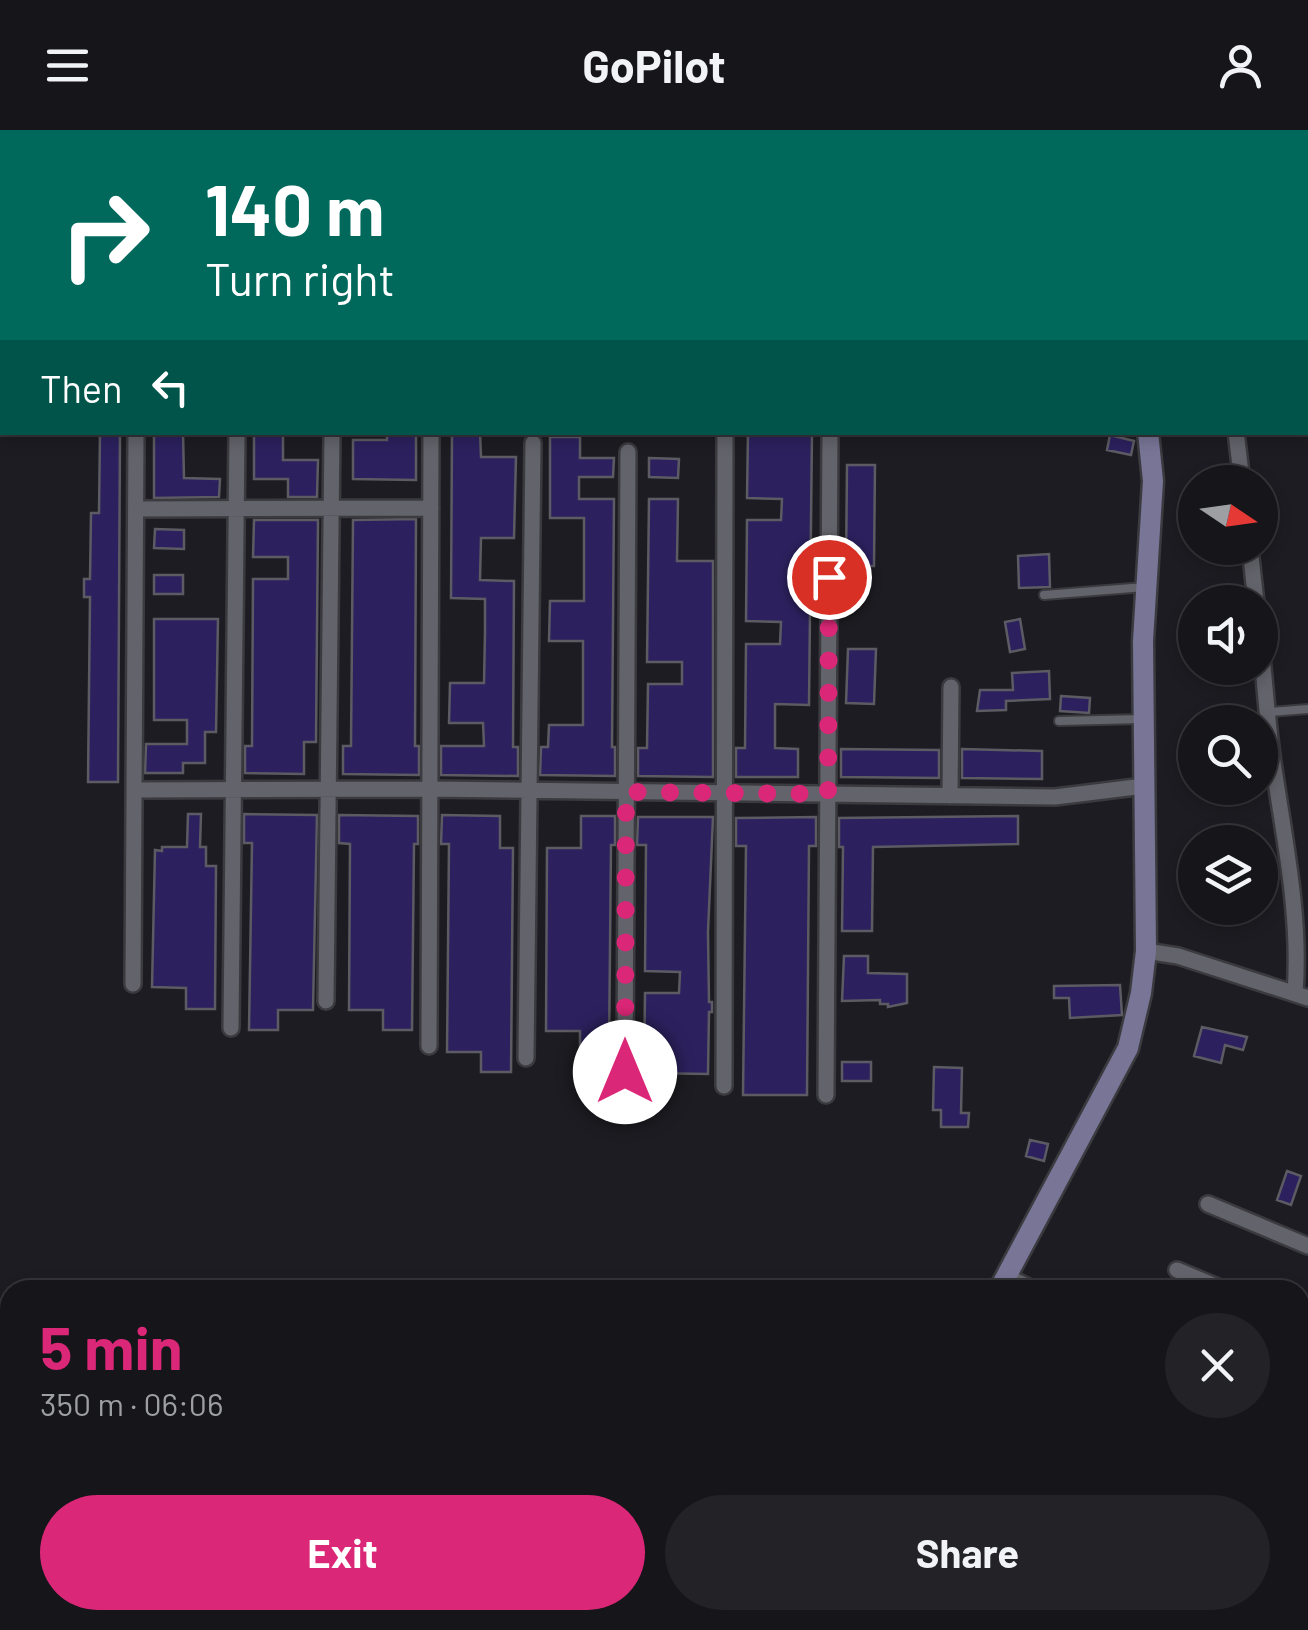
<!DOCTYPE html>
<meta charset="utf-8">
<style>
:root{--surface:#15151a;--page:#222227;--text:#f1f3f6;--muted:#9d9fa2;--line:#343439;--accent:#db2777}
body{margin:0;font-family:Barlow,sans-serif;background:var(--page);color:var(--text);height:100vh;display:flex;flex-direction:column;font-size:38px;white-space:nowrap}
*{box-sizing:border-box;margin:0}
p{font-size:32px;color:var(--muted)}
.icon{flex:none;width:55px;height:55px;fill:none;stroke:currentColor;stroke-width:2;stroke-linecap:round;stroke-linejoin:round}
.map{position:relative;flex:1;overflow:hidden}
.drawer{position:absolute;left:0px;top:1150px;width:1310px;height:350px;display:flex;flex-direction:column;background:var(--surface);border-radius:30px 30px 0 0;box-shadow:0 5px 15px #0003,0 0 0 2px var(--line)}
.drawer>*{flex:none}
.hud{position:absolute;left:0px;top:0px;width:1310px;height:305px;box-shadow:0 5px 15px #0003,0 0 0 2px var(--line);background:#00695c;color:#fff;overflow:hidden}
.needle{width:65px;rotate:103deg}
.buttons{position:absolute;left:1178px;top:335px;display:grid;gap:20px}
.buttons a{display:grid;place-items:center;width:100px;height:100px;border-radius:50%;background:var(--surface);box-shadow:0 5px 15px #0003,0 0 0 2px var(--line);font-size:50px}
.pin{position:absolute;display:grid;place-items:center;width:85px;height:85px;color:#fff;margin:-42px;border:5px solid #fff;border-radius:50%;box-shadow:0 2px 10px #0007}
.me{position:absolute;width:110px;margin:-55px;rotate:0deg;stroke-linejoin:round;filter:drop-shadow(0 0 8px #0008)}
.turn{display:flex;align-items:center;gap:35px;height:210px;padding:0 40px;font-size:45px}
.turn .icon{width:130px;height:130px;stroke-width:2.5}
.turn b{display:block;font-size:70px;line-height:85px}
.then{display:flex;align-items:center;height:95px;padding:0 40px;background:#0003;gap:20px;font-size:38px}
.round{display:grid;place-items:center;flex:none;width:105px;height:105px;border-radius:52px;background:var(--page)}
.summary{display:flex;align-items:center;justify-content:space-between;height:170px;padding:0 40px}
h1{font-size:60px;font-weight:700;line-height:75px;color:var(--accent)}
.button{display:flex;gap:20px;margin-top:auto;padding:20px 40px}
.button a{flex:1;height:115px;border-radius:60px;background:var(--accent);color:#fff;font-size:40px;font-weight:700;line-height:115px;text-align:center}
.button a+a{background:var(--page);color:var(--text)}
header{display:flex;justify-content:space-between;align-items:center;height:130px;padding:0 40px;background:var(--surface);font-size:45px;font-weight:700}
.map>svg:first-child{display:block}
.water{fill:#080024;stroke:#4e4863;stroke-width:2.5}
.building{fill:#2c215e;stroke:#5c5b63;stroke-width:2.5}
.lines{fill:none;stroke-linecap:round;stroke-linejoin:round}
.lane-casing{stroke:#3a3a3f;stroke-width:12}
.street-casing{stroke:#3a3a3f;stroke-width:20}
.secondary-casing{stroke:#3a3a3f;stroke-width:25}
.lane{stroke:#63636b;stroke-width:8}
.street{stroke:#63636b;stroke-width:15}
.secondary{stroke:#787597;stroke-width:20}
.route{stroke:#db2777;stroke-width:18;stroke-dasharray:0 32.4}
</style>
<header><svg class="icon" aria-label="menu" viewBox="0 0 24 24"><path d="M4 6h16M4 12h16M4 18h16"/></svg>GoPilot<svg class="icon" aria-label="person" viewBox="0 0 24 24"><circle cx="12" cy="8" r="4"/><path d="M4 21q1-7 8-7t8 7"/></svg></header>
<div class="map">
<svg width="1308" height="1500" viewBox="0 0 1308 1500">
<rect width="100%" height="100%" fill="#1c1c22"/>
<path class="water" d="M609,1490H715L713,1500H608Z"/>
<path class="building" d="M154,302H183L184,348L220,349L219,367L154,368Z
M254,302H283V330H318L317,367H288V349H254Z
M387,302H416V350L353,349V310H387Z
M452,302H480L481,327H516L514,408H481L480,450L514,451L513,617H518V646L441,645V616H484L483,593H449L450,553H484L485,502V469L451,468Z
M748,302H812L809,575L775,574V618L798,619V647H736V618H745L746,514H780L781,492L746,491L747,390H781L782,369L747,368Z
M100,303L120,304L118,652H88L90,467H84V449H90L91,383H99Z
M1110,305L1134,311L1131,325L1107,320Z
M550,307H580V328H614L613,347H579V369H614L612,617H615V646L540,645L541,617H548L549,595H583V511H549L550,471H584V388H550Z
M649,328L679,329L678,348L649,347Z
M847,335H875L874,436H846Z
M649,369H678L677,431H713V647L638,646V618H647L648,554H682V532H647Z
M416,389L415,616H419V645L343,644V616H351L353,390Z
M254,390H318L316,612H304V644L245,643V616H252L253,449H288V427H253Z
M155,399L184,400V419L154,418Z
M1049,424L1050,457L1019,458L1018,426Z
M154,445H183V464H154Z
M154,489H218L216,602H205V633H183V643H145L146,614H187V590H154Z
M1020,489L1025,519L1010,522L1005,492Z
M848,519H876L874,574L846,573Z
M1049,541L1050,569L1006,571V580L977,581L980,560H1013L1012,543Z
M1061,566L1090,568L1089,583L1060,581Z
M841,619L939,620V648L841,647Z
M962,619L1042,621V649L962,648Z
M188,684H201L200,717H206V736H216L215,879H186V858L152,857L155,720L162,721V717H187Z
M244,684L317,685L313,880H278V900H249L252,713H244Z
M339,685L418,686V714H414L412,900H383V880H349L350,714L339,713Z
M442,685L500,686V718H513L511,942H481V922H447L449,714H441Z
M581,686H615V715H611L609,923H580V901H546L547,718H581Z
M1018,686V714L873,717L872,801H842L843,717H839V688Z
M638,687H713L708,802L709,872H712V882H709L708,944L644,943L645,863H679L680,842L645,841L646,715H637Z
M816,687V716H809L807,965H743L746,716H736V688Z
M844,826H868V843L907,844V873L888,877V874H880V870L842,871Z
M1120,855L1122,885L1070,888L1069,868H1054V856Z
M1202,897L1247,907L1243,920L1225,915L1221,933L1194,926Z
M842,932H871V951H842Z
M934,937L962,938L961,983H969L968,997H941V980H933Z
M1030,1010L1048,1014L1044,1031L1026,1026Z
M1287,1041L1301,1046L1291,1075L1277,1070Z"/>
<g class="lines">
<defs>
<path id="lane" d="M35,0V2
M152,0L157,2
M1044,465L1145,457
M1269,582L1308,579
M1059,591L1143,589"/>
<path id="street" d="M1195,0V2
M240,2V0
M336,2V0
M432,2V0
M1298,2V0
M1236,302L1242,352
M136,379L431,378
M1250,418L1256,472
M1260,509C1265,550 1267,591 1273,632C1284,708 1301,786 1295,863
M134,660L430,659L1055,667L1144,656
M950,666L951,557
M1146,821L1178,826L1308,868
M133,854L136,302
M326,871L332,302
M231,898L237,302
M429,916L431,302
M526,928L533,313
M625,943L628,322
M724,956L725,302
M826,965L830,302
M1208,1074L1308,1116
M1177,1140L1225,1160
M1005,1146L1035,1160
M1300,1208L1308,1193
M1300,1380L1308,1383
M728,1500L730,1490
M1051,1500L1053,1490
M1287,1500L1290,1490"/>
<path id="secondary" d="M987,0L989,2
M999,1160L1128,918L1141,863L1146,821L1143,511L1153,351L1148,302
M873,1500L876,1490"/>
</defs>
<use href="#lane" class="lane-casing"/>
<use href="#street" class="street-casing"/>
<use href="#secondary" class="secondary-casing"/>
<use href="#lane" class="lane"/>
<use href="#street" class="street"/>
<use href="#secondary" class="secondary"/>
</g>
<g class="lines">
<path class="route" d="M625,942L626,662L828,664L829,447"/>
</g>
</svg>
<div class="buttons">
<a><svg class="needle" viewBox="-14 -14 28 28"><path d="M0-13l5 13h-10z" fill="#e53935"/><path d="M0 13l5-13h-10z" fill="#9d9fa2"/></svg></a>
<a><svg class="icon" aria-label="sound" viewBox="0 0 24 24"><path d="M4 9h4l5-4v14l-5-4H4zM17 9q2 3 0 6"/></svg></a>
<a><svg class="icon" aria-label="search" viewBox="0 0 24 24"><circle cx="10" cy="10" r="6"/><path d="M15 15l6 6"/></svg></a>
<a><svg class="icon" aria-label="layers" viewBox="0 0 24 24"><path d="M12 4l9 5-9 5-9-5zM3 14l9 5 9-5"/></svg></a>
</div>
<div class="pin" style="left:829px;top:447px;background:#d93025"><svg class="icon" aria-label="arrive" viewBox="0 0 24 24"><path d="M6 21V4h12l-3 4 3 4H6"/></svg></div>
<svg class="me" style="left:625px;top:942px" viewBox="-20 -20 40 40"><circle r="19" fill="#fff"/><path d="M0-13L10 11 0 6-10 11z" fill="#db2777"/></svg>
<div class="hud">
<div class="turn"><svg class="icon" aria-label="right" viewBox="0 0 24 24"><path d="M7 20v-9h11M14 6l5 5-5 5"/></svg><div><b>140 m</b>Turn right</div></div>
<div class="then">Then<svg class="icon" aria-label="left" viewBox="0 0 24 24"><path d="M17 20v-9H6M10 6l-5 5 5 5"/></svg></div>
</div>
<section class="drawer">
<div class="summary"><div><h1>5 min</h1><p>350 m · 06:06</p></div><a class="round"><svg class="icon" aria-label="close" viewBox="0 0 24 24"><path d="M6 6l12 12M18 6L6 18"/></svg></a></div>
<div class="button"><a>Exit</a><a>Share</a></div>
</section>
</div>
